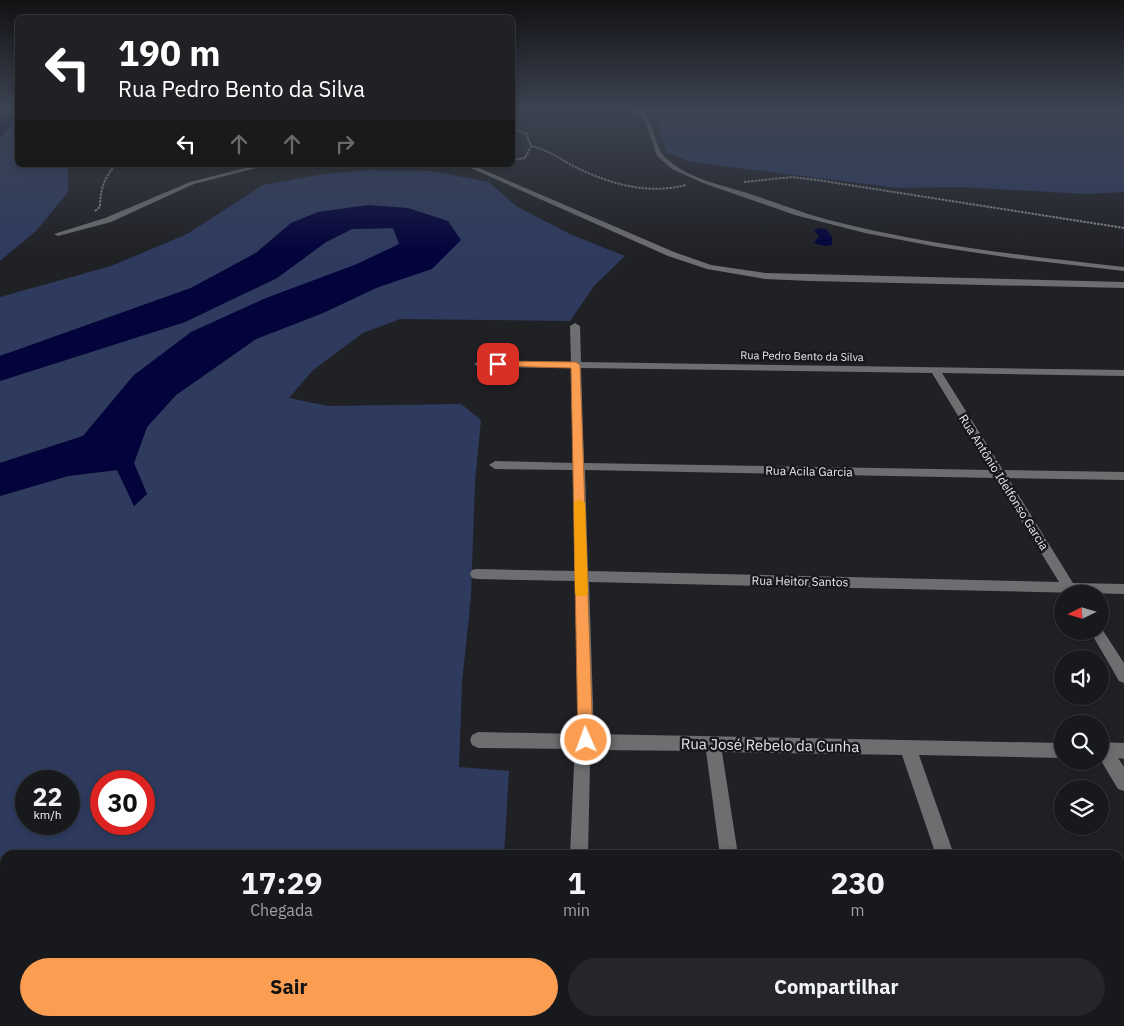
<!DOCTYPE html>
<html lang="pt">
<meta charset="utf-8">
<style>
:root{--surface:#18191c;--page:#252629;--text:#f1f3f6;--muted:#9fa0a3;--line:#36383b;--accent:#fb9e52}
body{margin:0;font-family:"IBM Plex Sans",sans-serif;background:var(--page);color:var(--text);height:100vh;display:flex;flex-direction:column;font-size:19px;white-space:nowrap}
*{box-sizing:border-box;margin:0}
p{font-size:16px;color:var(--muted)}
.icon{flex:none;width:28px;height:28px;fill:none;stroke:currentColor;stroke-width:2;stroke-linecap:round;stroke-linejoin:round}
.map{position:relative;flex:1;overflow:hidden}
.details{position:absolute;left:0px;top:850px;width:1125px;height:176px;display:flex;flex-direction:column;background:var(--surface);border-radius:15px 15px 0 0;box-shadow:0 2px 8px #0003,0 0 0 1px var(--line)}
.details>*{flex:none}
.banner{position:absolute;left:15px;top:15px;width:500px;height:152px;border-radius:8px;box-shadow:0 2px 8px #0003,0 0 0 1px var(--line);background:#202124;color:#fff;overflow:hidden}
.needle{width:32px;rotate:265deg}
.controls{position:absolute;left:1054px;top:585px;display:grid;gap:10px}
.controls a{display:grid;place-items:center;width:55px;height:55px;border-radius:50%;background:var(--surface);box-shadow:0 2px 8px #0003,0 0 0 1px var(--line);font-size:25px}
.speed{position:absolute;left:15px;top:770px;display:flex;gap:10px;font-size:25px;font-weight:700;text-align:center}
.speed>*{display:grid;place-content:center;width:65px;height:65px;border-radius:50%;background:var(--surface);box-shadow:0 2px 8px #0003,0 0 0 1px var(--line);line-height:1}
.speed small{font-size:12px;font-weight:400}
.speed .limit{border:8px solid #d22;background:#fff;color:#111}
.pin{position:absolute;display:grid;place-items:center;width:42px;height:42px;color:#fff;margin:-21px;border-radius:10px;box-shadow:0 2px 8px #0006}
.me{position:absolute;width:55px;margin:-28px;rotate:358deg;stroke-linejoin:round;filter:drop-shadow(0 0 4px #0008)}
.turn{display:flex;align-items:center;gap:18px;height:105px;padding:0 20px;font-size:22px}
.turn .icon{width:65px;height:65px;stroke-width:2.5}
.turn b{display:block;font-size:35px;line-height:42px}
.lanes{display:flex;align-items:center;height:48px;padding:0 20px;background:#0003;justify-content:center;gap:25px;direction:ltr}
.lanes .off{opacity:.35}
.eta{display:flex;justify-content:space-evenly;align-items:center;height:85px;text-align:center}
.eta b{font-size:30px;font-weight:700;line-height:35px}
.primary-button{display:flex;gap:10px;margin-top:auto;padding:10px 20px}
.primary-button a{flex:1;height:58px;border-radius:30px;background:var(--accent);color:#111;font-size:20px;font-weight:700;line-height:58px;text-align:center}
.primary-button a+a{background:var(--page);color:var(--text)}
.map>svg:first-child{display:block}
.green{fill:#2e3b5f;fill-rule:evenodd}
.water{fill:#03043c}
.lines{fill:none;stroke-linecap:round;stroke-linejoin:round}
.path{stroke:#848588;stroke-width:2;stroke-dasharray:2.5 1;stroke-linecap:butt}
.minor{fill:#6d6e70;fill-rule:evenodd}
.route{fill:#fb9e52;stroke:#a36735}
.slow{fill:#f59e0b}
.labels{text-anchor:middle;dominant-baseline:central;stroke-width:5;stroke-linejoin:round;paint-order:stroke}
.far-street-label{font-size:11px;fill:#e6e7ea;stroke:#17181b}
.street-label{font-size:12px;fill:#e6e7ea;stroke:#17181b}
.near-street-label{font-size:15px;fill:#e6e7ea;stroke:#17181b}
</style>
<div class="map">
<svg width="1124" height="1026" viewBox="0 0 1124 1026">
<rect width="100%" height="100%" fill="#202125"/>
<path class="green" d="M645,110H1124V192L1085,194L961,187L898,188L691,162L667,153L657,122Z
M17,118L18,165H68V192L36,231L0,261V138Z
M368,170L432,171L489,182L516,206L572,235L625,256L594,286L570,321L400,319L363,333L313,370L289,398L328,406L461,404L481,420L475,482L471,596L462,683L459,767L509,771L504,855H5V898L0,895V496L68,476L117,470L134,506L147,494L134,463L147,427L176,395L256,339L323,313L376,288L448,221L291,223L256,253L191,288L0,356V297L111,266L187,234L263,185L324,174ZM26,781H69V824H26ZM101,781H144V824H101Z
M394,228L400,244L134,375L83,436L0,463V381L185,322L277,278L326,242L352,229Z
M190,1021H503L506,1026H195Z"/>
<path class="water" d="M0,110H18L17,118L0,138Z
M368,205L408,208L448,221L461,240L432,269L376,288L323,313L256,339L176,395L147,427L134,463L147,494L134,506L117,470L68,476L0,496V463L83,436L134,375L191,332L266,298L357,264L399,244L393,228L352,229L326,242L277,278L185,322L0,381V356L191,288L256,253L291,223L318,212Z
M819,228L826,229L832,237V245L825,246L814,243L819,236L814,231Z
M0,895L5,898V1021H190L195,1026H0Z"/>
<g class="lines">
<path class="path" d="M512,129L526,133L531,146L525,158L512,160
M531,146C546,149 559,158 573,166C610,184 646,195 686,185
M744,182L792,177L817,180L1124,228
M95,211L100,207C100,190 104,177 116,165"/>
<path class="minor" d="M635,110H641C657,125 653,147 667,159C689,179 722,185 750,194C776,202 802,213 829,220C925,245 1025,256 1124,267V271L1012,258L938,247L865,233L795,215L703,183L672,169L657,156L646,123Z
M257,165H268L194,184L111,222L58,236L54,234L105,218L190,182Z
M464,165H472L674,252L711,265L765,273L1124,282V288L810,281L765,279L707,269L668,256Z
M575,323L580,326L581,362L1124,370V376L942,373L1003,470L1124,472V480L1008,478L1073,583L1124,584V594L589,582L594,734L1062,743V758L919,755L954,855H936L902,755L722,752L738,855H720L706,751L593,750L590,765L588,855H570L574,765L576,749L478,748L472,745L470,740L472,735L478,732L578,734L575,581L477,579L472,578L470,574L472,570L477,569L575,571L573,470L495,469L489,465L495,461L573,463L571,368L479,367L474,364L479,361L571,362L570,326ZM581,368L932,373L991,470L584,463ZM585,470L995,478L1059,582L588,571Z
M1100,626L1124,663V683L1119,681L1090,631H1100Z
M1100,742L1124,743V759L1118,758L1124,767V791L1118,789L1100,759Z"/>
</g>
<linearGradient id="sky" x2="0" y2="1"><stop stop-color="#121214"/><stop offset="0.43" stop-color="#3c4351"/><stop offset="1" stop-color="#3c4351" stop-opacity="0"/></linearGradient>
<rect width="1124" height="253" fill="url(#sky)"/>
<path class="route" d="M498,361L576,362L580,365L593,740L591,745L586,747L580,745L578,740L571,368L495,366L494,364Z"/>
<path class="slow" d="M579,499L585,503L588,593L586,596H577L575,593L574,503Z"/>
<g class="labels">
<g class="far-street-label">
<text transform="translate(802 356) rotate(1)">Rua Pedro Bento da Silva</text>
</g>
<g class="street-label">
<text transform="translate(809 471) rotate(1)">Rua Acila Garcia</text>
<text transform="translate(1004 482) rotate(58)">Rua Antônio Idelfonso Garcia</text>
<text transform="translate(800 581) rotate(1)">Rua Heitor Santos</text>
</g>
<g class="near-street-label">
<text transform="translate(770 745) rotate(1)">Rua José Rebelo da Cunha</text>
</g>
</g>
</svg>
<div class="controls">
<a><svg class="needle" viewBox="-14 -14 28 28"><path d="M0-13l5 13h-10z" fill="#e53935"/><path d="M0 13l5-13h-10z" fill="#9fa0a3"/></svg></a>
<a><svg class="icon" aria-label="sound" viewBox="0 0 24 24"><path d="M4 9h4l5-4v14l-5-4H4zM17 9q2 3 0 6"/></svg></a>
<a><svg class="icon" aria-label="search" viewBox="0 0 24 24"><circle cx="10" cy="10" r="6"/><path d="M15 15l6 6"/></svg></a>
<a><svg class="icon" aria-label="layers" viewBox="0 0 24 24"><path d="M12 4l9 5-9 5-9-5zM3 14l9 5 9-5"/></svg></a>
</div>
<div class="speed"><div>22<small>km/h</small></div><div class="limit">30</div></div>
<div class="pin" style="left:498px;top:364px;background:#d93025"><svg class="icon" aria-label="arrive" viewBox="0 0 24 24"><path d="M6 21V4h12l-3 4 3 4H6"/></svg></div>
<svg class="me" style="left:586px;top:740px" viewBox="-20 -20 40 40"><circle r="17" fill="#fb9e52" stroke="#fff" stroke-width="3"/><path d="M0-11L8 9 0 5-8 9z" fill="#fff"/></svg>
<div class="banner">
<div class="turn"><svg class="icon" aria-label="left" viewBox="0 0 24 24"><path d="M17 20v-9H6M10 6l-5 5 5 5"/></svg><div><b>190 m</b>Rua Pedro Bento da Silva</div></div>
<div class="lanes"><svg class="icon" aria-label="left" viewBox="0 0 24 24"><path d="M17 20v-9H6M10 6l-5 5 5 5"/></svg><svg class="icon off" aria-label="ahead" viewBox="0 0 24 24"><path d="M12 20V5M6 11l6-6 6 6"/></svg><svg class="icon off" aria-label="ahead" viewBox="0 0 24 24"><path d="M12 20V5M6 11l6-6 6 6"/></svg><svg class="icon off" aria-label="right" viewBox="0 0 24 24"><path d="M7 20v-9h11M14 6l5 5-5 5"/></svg></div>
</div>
<section class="details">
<div class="eta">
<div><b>17:29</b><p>Chegada</p></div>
<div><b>1</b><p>min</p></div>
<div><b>230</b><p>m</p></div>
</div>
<div class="primary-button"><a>Sair</a><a>Compartilhar</a></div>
</section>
</div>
